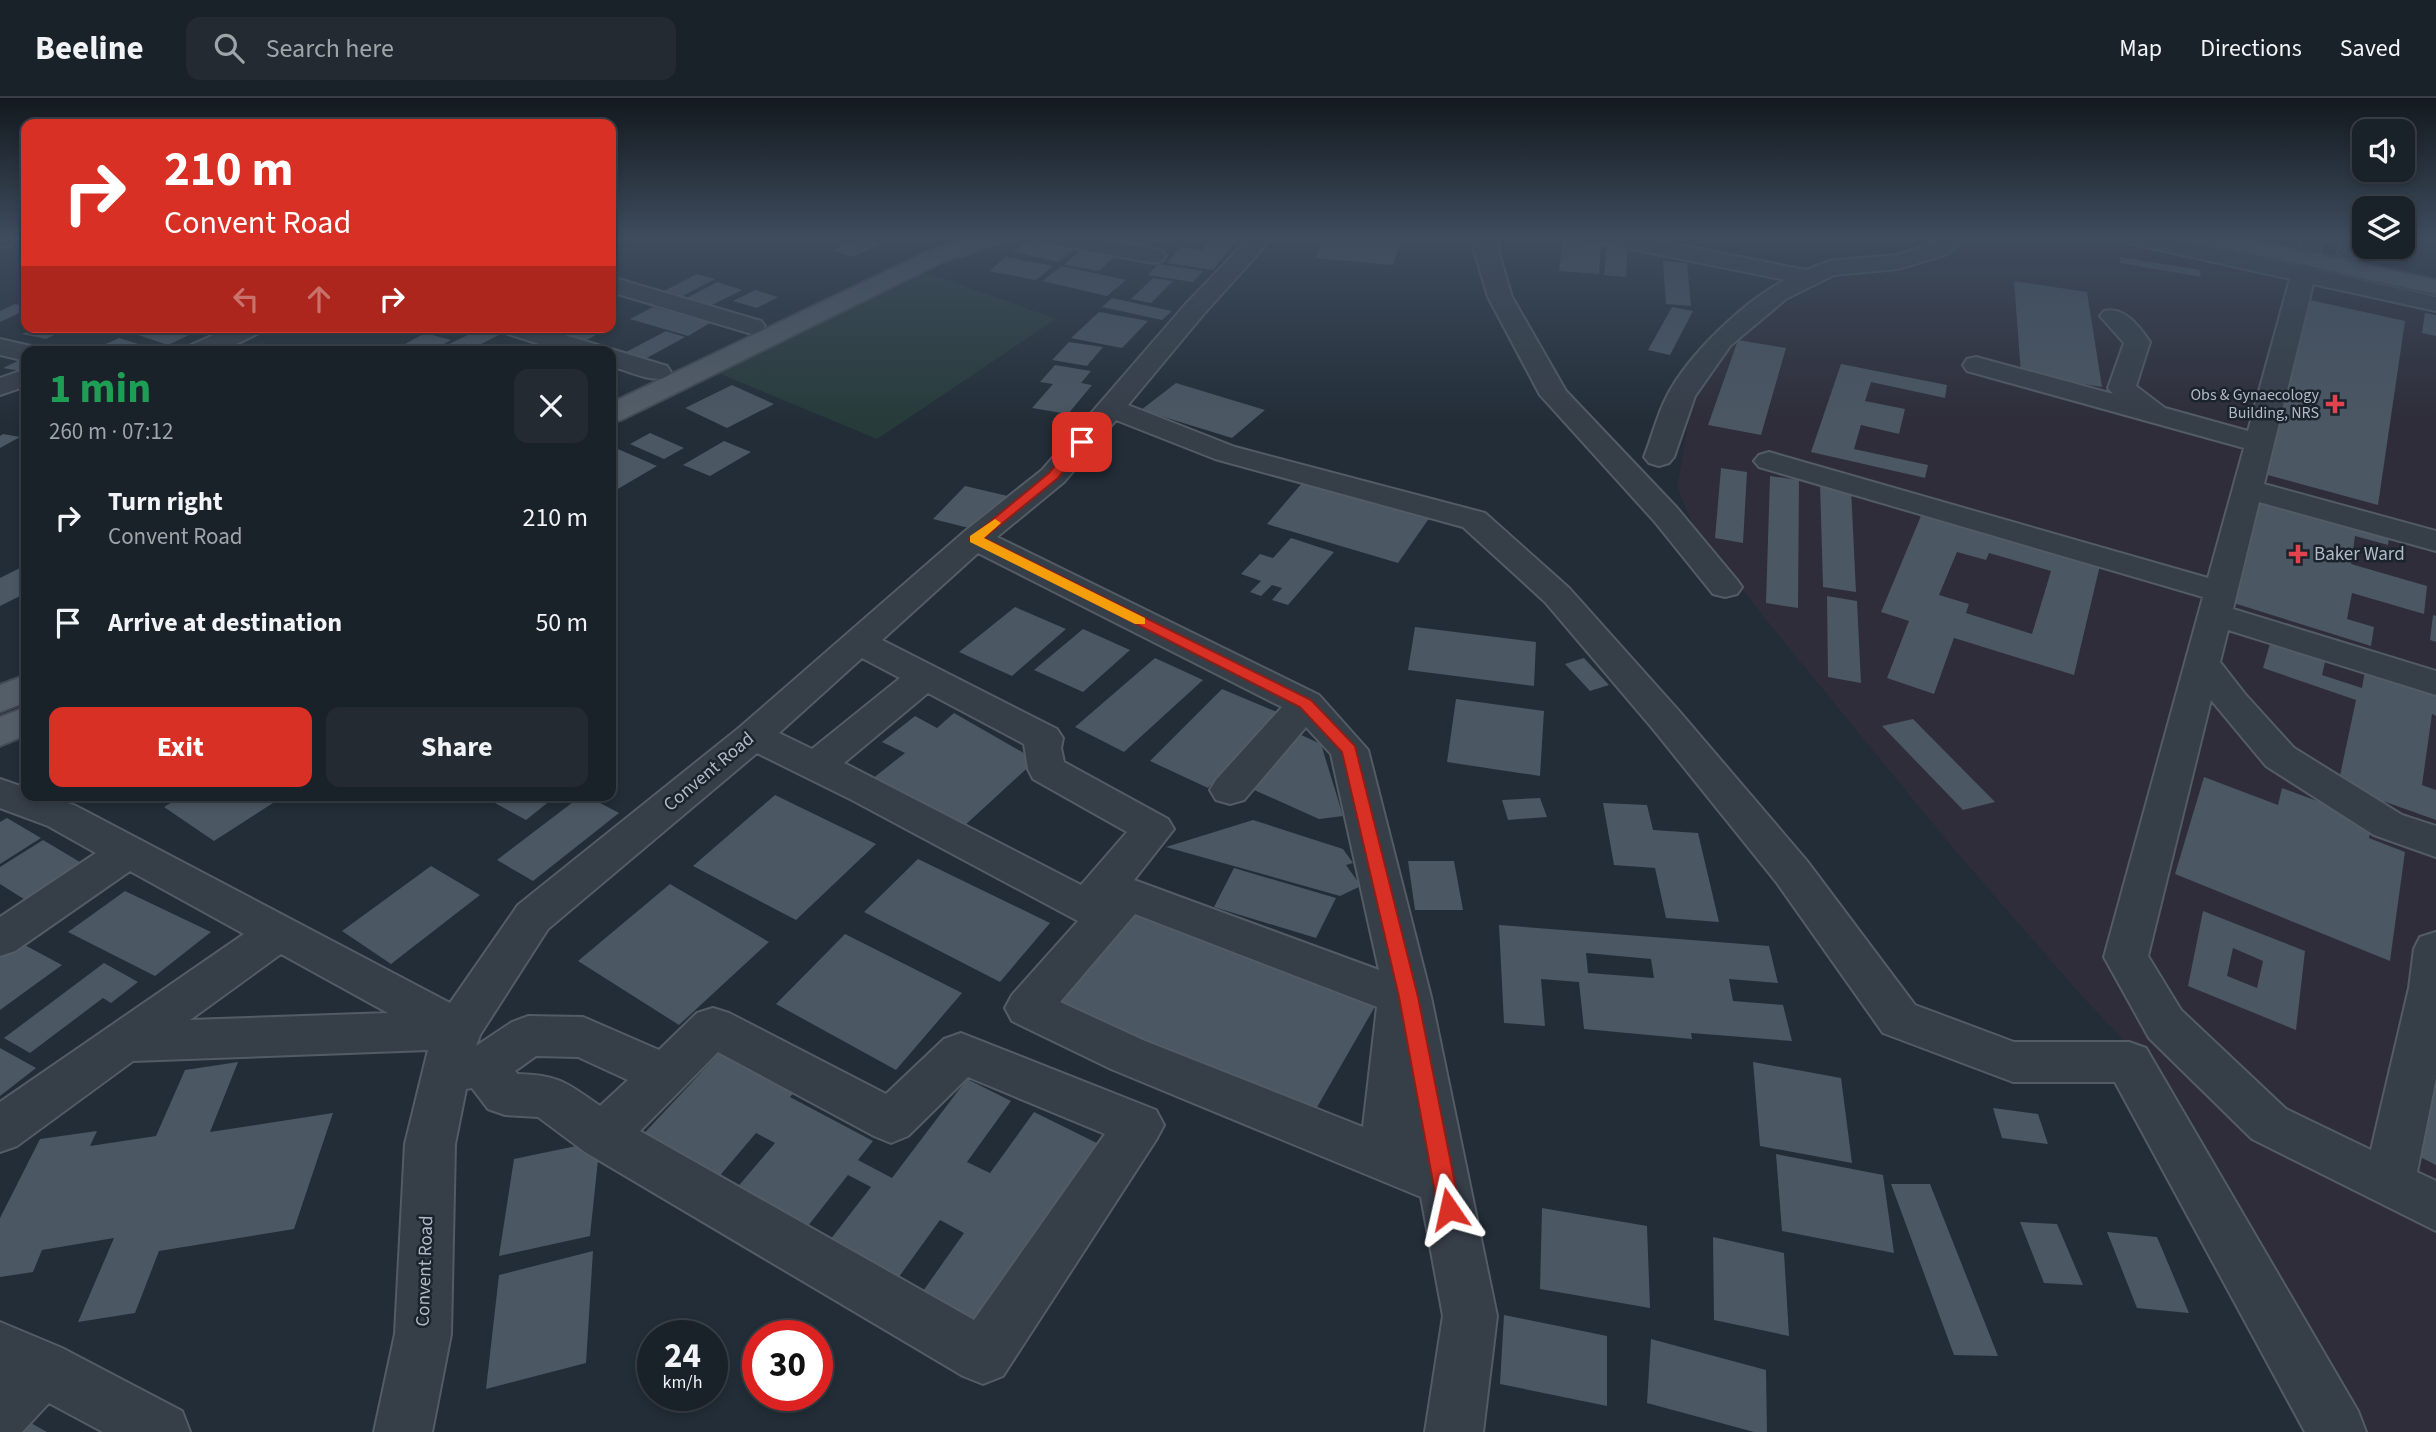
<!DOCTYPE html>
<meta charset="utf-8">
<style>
:root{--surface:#1a2229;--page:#232a31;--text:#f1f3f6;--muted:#9fa4a8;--line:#383f46;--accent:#d93025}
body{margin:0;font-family:"Source Sans 3",sans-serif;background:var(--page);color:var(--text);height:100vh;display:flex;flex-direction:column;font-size:26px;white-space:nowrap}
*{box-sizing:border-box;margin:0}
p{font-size:23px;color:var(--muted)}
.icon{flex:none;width:38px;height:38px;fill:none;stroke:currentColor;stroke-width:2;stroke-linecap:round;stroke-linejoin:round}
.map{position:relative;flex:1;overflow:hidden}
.panel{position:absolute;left:21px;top:248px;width:595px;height:455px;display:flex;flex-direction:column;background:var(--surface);border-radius:14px;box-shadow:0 4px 10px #0003,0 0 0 2px var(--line)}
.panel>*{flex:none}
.banner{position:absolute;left:21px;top:21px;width:595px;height:214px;border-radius:14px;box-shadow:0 4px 10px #0003,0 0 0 2px var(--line);background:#d93025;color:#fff;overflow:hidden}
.fabs{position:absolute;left:2352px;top:21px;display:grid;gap:14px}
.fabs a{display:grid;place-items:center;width:63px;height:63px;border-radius:14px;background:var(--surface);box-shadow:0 4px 10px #0003,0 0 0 2px var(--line);font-size:35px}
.speed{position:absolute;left:637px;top:1222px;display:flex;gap:14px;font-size:35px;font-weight:700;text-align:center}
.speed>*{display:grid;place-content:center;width:91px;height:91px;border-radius:50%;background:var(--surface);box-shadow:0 4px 10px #0003,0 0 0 2px var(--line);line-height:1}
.speed small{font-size:18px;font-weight:400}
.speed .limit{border:10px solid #d22;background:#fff;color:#111}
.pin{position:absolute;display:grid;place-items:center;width:60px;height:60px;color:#fff;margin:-30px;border-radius:14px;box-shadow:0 4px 10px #0006}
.me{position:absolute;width:77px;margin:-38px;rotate:349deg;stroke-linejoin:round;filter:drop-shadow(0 0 5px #0008)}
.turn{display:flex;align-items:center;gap:24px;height:147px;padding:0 28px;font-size:32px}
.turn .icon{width:91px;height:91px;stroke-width:2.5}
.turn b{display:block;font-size:49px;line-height:60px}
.lanes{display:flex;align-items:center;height:66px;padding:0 28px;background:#0003;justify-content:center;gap:35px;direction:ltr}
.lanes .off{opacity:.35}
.round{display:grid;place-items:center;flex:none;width:74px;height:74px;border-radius:14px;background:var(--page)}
.headline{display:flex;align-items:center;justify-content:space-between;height:119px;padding:0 28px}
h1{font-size:42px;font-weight:700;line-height:52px;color:#1e9e55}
.cta{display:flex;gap:14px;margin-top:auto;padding:14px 28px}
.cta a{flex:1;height:80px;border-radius:14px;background:var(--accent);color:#fff;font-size:28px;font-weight:700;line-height:80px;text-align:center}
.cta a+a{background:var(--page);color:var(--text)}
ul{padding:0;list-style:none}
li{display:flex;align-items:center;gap:21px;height:105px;padding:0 28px}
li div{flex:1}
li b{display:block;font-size:26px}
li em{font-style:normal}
header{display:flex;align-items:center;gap:42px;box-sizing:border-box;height:98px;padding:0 35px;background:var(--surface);border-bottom:2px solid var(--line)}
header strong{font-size:33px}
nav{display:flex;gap:38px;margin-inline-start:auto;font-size:24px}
.search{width:490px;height:63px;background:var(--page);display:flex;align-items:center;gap:18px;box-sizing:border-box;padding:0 24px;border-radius:14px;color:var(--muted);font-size:26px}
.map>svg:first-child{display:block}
.medical{fill:#2e2d39}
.green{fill:#273b3a}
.building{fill:#4b5763;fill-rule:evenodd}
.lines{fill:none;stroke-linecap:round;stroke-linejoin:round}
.minor-casing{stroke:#535c65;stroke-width:4}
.major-casing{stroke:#424a54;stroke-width:4}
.minor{fill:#363e48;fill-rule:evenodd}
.major{fill:#545e68;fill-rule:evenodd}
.route{fill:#d93025;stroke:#8d1f18;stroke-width:2}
.slow{fill:#f59e0b}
.health-dot{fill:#e0444e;stroke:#1b232c;stroke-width:2.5}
.labels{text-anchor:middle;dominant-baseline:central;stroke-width:5;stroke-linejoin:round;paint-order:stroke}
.far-poi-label{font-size:16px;fill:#b0b9c4;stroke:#1b232c;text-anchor:end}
.poi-label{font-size:19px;fill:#b0b9c4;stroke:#1b232c;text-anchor:start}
.street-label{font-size:19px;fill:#b0b9c4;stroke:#1b232c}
</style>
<header>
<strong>Beeline</strong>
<div class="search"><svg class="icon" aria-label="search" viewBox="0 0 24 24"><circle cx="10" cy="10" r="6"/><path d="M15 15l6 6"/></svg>Search here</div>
<nav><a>Map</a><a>Directions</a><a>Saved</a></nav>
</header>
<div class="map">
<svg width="2436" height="1334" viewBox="0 0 2436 1334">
<rect width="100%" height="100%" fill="#222d37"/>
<path class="medical" d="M1975,139H2104L2436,213V1334H2369L2179,1002L2078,894L1951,748L1766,522L1694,429L1677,390L1693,296L1733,240L1777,210L1834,181L1950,158Z"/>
<path class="green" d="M917,171L1056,221L877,341L716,274Z"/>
<path class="building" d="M861,139L881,146L852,159L832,152Z
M1069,139H1162L1159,143L1130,153Z
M1213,139H1239L1213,172L1167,165L1180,149L1202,152Z
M1324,139H1402L1393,167L1315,160Z
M2303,139H2333L2331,146Z
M1031,141L1076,150L1058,164L1013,154Z
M1563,141L1601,145L1599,176L1559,173Z
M1607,144L1628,146L1626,179L1604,177Z
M1083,149L1118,155L1099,173L1064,167Z
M1006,159L1053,168L1036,182L989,173Z
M2120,159L2200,172L2201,179L2120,165Z
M1663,163L1687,165L1691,208L1666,206Z
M1158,166L1203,173L1193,184L1148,177Z
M1062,168L1126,182L1107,198L1042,183Z
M697,176L715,181L677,201L660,195Z
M1153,180L1173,183L1151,205L1131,201Z
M2014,183L2087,194L2102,289L2021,276Z
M717,184L742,192L708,209L683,202Z
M755,192L778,199L757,210L733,203Z
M1112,200L1172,213L1162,222L1102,209Z
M2310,202L2405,223L2378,407L2264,376Z
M15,206L26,208V212L0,224V213Z
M653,209L710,225L688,238L630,221Z
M1672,209L1693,213L1670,257L1648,252Z
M1099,214L1148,223L1122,250L1071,240Z
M2425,215L2436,217V238L2422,235Z
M36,229H70L46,241L22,236Z
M156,229H164L189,237L168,247L138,237Z
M484,229L510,231L466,254L437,252Z
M555,229H604L608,230L585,243L549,233Z
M666,233L685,239L645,261L626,254Z
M425,235L451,242L432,253L405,246Z
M119,240L148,249L138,254H88Z
M1738,242L1786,250L1761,337L1708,327Z
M1069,244L1103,249L1087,268L1052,262Z
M371,246L405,253V254H357Z
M26,259V274L3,270Z
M1841,266L1947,287L1945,300L1871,284L1865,303L1905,311L1899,336L1861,327L1854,351L1928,367L1925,380L1811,354Z
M1055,267L1091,273L1081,285L1092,287L1068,316L1032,310L1053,286L1040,284Z
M1176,285L1265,312L1232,340L1141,312Z
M732,287L774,306L727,330L685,310Z
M650,335L684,350L664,361L630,346Z
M3,336L20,339L0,350V338Z
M724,343L751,354L710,378L683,367Z
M611,348L657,368L611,395Z
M1721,370L1747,374L1743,445L1715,440Z
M1770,378L1799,382L1798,510L1766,505Z
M1303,384L1430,419L1398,465L1267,426Z
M1820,385L1851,390L1856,494L1823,489Z
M965,388L1012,399L981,433L933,421Z
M2257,395L2390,432L2388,447L2355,438L2351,466L2427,488L2424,516L2352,495L2347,521L2374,529L2371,548L2227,503Z
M1923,413L2101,463L2074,577L1954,540L1934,596L1887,580L1909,523L1881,514ZM1957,454L1986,462L1989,455L2051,473L2032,536L1966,515L1969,506L1939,497Z
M1291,440L1334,454L1288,507L1272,502L1282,490L1272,487L1261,498L1250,494L1261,483L1241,476L1260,456L1273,460Z
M26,467V495L0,508V480Z
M1827,498L1857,503L1861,585L1828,579Z
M1015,509L1066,531L1012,578L959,554Z
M2433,517L2436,518V544L2430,542Z
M1415,529L1536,544L1534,588L1408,572Z
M1083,531L1130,552L1083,594L1034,572Z
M2271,542L2326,560L2322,577L2362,590L2366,567L2436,590V618L2432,616L2422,687L2436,692V722L2338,687L2356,602L2263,570Z
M1155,560L1203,582L1124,654L1075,629Z
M1584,560L1609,587L1590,593L1565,566Z
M1222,591L1277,614L1208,690L1150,663Z
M1456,601L1544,613L1540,678L1447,664Z
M954,615L1036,662L962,730L872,681L905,655L882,644L915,618L937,630Z
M1913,621L1995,704L1963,712L1882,628Z
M1299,636L1321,646L1343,718L1319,721L1252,691Z
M2204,679L2278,707L2282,690L2372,723L2369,740L2405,754L2390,863L2175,776Z
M775,697L876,746L796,822L693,768Z
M182,698H284L214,743L164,709Z
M482,698H556L526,722Z
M581,698H587L619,715L533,783L497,762Z
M1540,700L1547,719L1508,722L1502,702Z
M1603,705L1647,707L1653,732L1698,735L1719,824L1666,820L1655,770L1614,767Z
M7,720L41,740L0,766V724Z
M1253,722L1343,751L1353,765L1346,767L1361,788L1340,798L1166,749Z
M43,742L95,773L38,810L0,786V769Z
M918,761L1050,825L1000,884L864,814Z
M1408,763H1454L1463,812H1415Z
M431,768L480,797L391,866L342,833Z
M1234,770L1336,800L1316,840L1214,809Z
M670,786L769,844L679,927L578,863Z
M125,793L211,834L155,878L68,834Z
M1122,810L1377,905L1312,1018L1046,911Z
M2203,813L2305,853L2296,932L2188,888ZM2233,850L2263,863L2257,890L2227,878Z
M1499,827L1769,848L1778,885L1729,881L1733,903L1783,907L1792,943L1691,935L1692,941L1584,931L1579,884L1541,881L1545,928L1504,925ZM1586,855L1651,861L1654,880L1588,875Z
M845,836L962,895L896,972L776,906Z
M19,844L62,867L0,912V857Z
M104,865L138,884L111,905L103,900L30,955L4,940Z
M2436,939V1067L2416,1057Z
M725,949L800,988L790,999L873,1043L858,1062L892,1080L967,981L1011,1003L967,1064L990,1075L1034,1014L1105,1049L975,1237L916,1203L964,1135L940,1122L891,1190L823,1151L871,1089L848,1077L800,1138L729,1099L775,1045L756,1035L711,1088L635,1045Z
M0,950L36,970L0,998Z
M238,964L210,1034L333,1015L294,1131L159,1153L135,1215L78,1224L114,1140L42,1152L33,1174L0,1179V1120L40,1041L97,1033L90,1048L156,1038L185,972Z
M1753,964L1841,980L1852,1065L1760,1048Z
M1993,1010L2038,1016L2048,1046L2002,1040Z
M600,1043L590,1138L499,1158L514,1061Z
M1776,1056L1883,1077L1894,1155L1782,1133Z
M1891,1086H1930L1998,1258L1954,1257Z
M1542,1110L1647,1128L1650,1210L1540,1191Z
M2020,1124L2057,1126L2083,1187L2044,1185Z
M2107,1134L2157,1139L2189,1215L2137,1210Z
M1713,1139L1784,1155L1789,1238L1714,1222Z
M593,1153L586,1265L486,1291L499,1177Z
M1504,1217L1607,1238V1308L1500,1286Z
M1651,1241L1766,1272L1767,1334H1754L1647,1305Z
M13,1315L47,1334H0V1327Z"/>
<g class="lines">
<defs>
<path id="minor" d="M0,139H10L13,143L10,148L0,149Z
M1039,139H1086L1154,151L1162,153L1166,158L1162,163L1154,165L1050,146L1042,144Z
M1250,139H1273L1202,218L1128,307L1235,349L1485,415L1569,490L1679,613L1807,763L1915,907L2014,944H2129L2146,950L2358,1313L2366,1334H2305L2115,984H2013L1883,935L1777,785L1653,631L1545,504L1463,429L1215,361L1116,322L1064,384L997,439L1319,597L1368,652L1431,899L1497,1218L1483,1334H1425L1443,1218L1421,1099L1111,971L1012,923L1005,910L1012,897L1078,823L852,702L757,655L548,831L480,937L476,948L512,924L528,918L583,919L659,952L697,915L713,910L729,915L886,996L944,941L961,935L1156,1012L1164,1027L1156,1042L1003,1278L983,1286L963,1278L585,1054L538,1019L505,1017L488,1011L472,990L466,991L455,1046L451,1236L432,1334H374L395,1236L405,1046L428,952L133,963L17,1048L0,1054V1004L244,836L130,773L15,853L0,858V819L96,755L48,728L0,710V681L26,690V698H50L76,708L450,905L518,807L740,629L964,434L1042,372L1184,208ZM978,455L1282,609L1216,682L1210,692L1216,702L1230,706L1244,702L1306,629L1331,656L1379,872L1134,782L1174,731L1168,721L1064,664L1061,650L1063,640L1057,631L882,542ZM862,560L900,580L812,651L779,635ZM928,595L1024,646L1028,671L1033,681L1127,734L1081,787L844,665ZM1135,816L1377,909L1363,1029L1145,943L1060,904ZM281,856L388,915L190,922ZM718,954L874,1038L891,1045L908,1038L968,979L1105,1036L974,1222L640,1033ZM536,958L578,959L628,982L600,1008C567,985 559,977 518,976L515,973Z
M1476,139H1498V152L1512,199L1566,293L1677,410L1737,482L1742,489L1737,496L1725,499L1713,496L1655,424L1540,297L1488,199L1474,152Z
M1596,139H1639L1806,172L1829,163L1896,157L1929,147L1942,139H1969L1945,157L1898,171L1834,177L1786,201L1730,248L1695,298L1674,359L1669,365L1659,368L1649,365L1644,359C1652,339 1657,317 1667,298C1688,257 1744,203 1785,182L1607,146L1599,144Z
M2121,139H2162L2294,167L2303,141H2319L2322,146L2316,172L2436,199V213L2313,186L2264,386L2436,433V453L2259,404L2233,511L2436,573V597L2228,532L2220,564L2245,596L2294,650L2402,717L2436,728V759L2374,737L2266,668L2211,602L2148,858L2181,912L2286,1011L2371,1052L2409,890L2414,851L2420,839L2436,834V980L2417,1074L2436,1083V1133L2252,1041L2149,940L2104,859L2203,499L1759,369L1754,363L1759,357L1769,354L1779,357L2208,480L2244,350L1967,273L1963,267L1967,261L1976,259L2113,296L2108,290L2124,245L2100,218L2104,213C2124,208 2139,228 2150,244L2136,288L2165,310L2248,333L2290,181L2124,144Z
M2337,139H2359L2363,145L2358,160H2342L2338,155L2341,145Z
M611,179L761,223L765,228L761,233L752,236L611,194Z
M231,229H265L261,234L220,254H185L189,248Z
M498,229H538L601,248L604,253L611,251L667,268L671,274L667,280C649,284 628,273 611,268V254H564L502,234Z
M0,241L35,249L38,254H26V263L0,257Z
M26,271V288L0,297V280Z
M0,1224L62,1250L182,1313L190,1334H103L49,1305L22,1334H0Z"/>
<path id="major" d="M974,139H1007L1004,144L945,163L621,322L611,324V305L929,153Z
M2197,139H2238L2436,182V196L2208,146L2200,144Z
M26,577V604L0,614V587Z
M26,609V637L0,648V619Z"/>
</defs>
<use href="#minor" class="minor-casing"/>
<use href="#major" class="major-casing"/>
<use href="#minor" class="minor"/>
<use href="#major" class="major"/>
</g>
<linearGradient id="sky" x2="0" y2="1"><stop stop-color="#13191e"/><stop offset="0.43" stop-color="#3e4c5e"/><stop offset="1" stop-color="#3e4c5e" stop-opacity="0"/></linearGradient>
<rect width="2436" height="325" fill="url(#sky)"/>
<path class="route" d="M1078,341L1088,344L1058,380L984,440L1311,602L1355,648L1418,899L1460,1111L1456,1118L1449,1121L1441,1118L1438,1111L1399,899L1342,654L1300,609L969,441L1049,375Z"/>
<path class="slow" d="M995,421L1001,425L984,440L1145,520V526H1135L970,444V438Z"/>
<g class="health-dot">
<path d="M2331.5 295.5h7v7h7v7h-7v7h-7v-7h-7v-7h7z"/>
<path d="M2294.5 445.5h7v7h7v7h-7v7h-7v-7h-7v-7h7z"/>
</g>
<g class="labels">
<g class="far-poi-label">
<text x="2319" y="297">Obs &amp; Gynaecology<tspan x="2319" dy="18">Building, NRS</tspan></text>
</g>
<g class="poi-label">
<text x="2314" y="456">Baker Ward</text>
</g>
<g class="street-label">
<text transform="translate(709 674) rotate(-40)">Convent Road</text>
<text transform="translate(425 1173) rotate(-88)">Convent Road</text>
</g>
</g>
</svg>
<div class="fabs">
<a><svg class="icon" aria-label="sound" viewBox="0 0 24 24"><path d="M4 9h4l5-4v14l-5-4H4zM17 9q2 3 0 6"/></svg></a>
<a><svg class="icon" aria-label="layers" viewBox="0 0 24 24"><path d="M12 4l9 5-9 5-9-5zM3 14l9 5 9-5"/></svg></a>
</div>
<div class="speed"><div>24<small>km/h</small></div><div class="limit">30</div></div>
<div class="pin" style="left:1082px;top:344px;background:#d93025"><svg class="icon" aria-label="arrive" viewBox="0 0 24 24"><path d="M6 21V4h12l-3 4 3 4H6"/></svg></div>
<svg class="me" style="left:1449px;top:1111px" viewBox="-20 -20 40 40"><path d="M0-17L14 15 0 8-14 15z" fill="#d93025" stroke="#fff" stroke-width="4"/></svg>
<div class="banner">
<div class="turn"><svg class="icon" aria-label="right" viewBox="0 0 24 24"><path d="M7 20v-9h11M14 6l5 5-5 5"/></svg><div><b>210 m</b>Convent Road</div></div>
<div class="lanes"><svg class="icon off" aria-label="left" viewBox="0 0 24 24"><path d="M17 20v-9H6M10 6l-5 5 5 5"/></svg><svg class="icon off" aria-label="ahead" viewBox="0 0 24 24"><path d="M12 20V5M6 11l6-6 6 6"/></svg><svg class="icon" aria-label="right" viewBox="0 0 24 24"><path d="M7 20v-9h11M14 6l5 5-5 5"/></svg></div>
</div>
<section class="panel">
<div class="headline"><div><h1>1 min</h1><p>260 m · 07:12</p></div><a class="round"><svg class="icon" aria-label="close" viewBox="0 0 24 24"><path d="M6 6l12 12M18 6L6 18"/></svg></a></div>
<ul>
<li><svg class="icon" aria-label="right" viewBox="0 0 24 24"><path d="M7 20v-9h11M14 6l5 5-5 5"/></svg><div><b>Turn right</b><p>Convent Road</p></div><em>210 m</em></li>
<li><svg class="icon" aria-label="arrive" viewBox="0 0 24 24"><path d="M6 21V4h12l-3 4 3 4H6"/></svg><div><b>Arrive at destination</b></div><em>50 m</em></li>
</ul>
<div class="cta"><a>Exit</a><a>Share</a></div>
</section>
</div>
